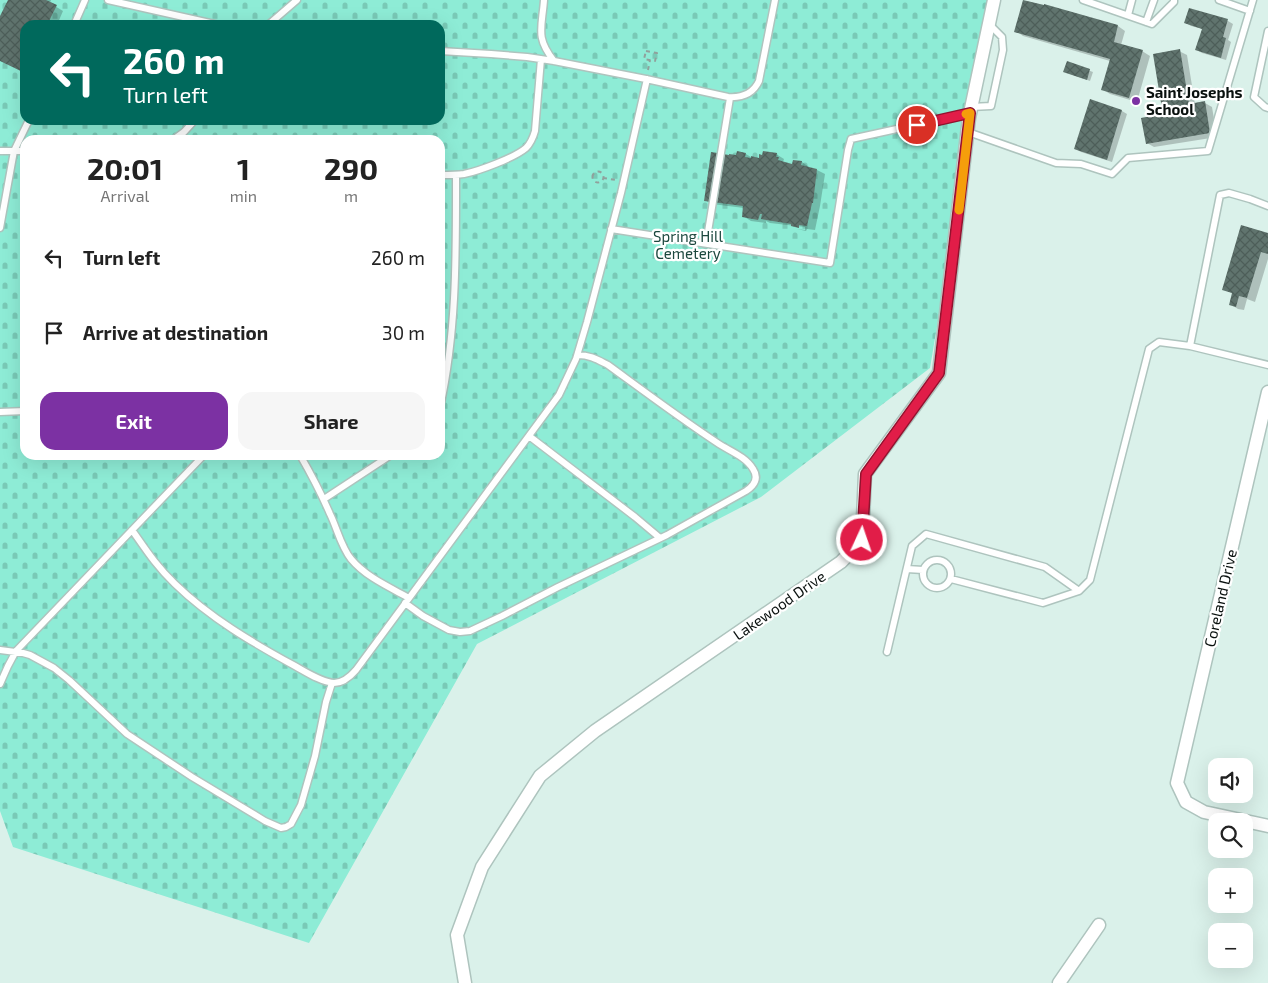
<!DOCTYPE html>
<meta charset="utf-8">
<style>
:root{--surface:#fff;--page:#f6f6f6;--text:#222;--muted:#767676;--accent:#7c31a3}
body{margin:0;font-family:"Exo 2",sans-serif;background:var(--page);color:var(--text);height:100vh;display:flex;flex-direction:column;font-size:19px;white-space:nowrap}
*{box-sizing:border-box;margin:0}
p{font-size:16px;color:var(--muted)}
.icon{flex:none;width:28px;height:28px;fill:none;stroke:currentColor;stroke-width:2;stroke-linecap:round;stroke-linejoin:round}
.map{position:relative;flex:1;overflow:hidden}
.drawer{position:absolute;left:20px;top:135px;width:425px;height:325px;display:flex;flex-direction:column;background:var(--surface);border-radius:15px;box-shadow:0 5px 20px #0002}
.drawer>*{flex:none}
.guide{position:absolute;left:20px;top:20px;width:425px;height:105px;border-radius:15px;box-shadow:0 5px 20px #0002;background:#00695c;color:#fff;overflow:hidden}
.fabs{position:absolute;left:1208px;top:758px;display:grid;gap:10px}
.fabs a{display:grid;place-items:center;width:45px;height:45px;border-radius:10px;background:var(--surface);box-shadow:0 5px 20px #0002;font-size:25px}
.pin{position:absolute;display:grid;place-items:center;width:42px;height:42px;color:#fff;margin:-21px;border:2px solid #fff;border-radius:50%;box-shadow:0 1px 5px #0007}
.me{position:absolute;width:55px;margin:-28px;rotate:3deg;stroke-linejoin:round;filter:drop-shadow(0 0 4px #0008)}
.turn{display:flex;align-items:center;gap:18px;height:105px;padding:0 20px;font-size:22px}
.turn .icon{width:65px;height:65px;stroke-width:2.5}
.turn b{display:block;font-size:35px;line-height:42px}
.eta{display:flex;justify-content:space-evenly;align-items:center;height:85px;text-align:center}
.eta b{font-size:30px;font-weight:700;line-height:35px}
.cta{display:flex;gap:10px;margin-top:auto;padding:10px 20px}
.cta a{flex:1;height:58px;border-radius:15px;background:var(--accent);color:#fff;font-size:20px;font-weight:700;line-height:58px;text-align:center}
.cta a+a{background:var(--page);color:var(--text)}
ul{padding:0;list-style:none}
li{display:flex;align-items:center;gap:15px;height:75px;padding:0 20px}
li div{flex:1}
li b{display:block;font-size:19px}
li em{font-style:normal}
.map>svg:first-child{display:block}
.cemetery{fill:url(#cemetery-stones);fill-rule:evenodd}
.shadow{fill:#0003}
.building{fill:url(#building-cross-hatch)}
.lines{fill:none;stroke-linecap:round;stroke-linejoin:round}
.lane-casing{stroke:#aec4be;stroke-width:9}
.street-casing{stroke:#aec4be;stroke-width:15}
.path{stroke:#90a19c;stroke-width:2;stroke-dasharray:4 4;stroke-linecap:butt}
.lane{stroke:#fff;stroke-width:6}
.street{stroke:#fff;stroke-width:12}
.route-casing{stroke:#92132f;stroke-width:12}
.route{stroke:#e11d48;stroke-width:9}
.slow{stroke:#f59e0b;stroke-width:9}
.poi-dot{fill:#7c31a3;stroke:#fff;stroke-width:2}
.labels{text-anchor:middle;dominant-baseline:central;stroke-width:4.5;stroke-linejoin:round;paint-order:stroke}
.poi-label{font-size:15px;font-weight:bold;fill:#09100e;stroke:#fff;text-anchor:start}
.park-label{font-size:15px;fill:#1c473e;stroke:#fff}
.street-label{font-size:15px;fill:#09100e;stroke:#fff}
</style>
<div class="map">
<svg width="1268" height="983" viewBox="0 0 1268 983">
<defs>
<pattern id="cemetery-stones" width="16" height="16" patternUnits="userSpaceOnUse" patternTransform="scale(1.25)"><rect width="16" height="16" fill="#8eecd6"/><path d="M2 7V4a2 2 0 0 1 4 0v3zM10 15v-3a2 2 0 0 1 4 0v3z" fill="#79c9b6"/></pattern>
<pattern id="building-cross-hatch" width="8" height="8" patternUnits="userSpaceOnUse" patternTransform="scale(1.25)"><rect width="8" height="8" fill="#60746e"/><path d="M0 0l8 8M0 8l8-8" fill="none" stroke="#4d5e59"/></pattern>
</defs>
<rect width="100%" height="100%" fill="#daf1ea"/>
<path class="cemetery" d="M0,0H992L930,368L761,497L477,644L309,943L13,847L0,811ZM25,25H440V120H25ZM25,140H440V455H25Z"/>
<path class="shadow" d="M9,0H51L50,3L63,11L57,25H25V73L0,60V19Z
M1045,6L1118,26L1125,31L1121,45L1142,51L1150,56L1137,102L1110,94L1102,89L1110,61L1023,36L1016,31Z
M1190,9L1228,21L1233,24L1228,40L1231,42L1226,60L1202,53L1197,50L1203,29L1191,26L1186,23Z
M1179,51L1187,55L1195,104L1205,103L1212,107L1217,137L1154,147L1147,143L1153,117L1164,110Z
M1068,63L1093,72L1090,81L1068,73Z
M1090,101L1122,111L1127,114L1112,162L1081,152L1075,149Z
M746,154L754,159H760L776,154L784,159L783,162L793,165L794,161L802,162L809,167V168L817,170L825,174L820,206L815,230L807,229L806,231L797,229L805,230V227L770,223L766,221V223L751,221L743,216L744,208L712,204L705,200L737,157Z
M1268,234V259L1255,302L1247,299L1244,310L1238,309L1230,304L1233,294L1224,289Z"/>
<path class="building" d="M8,0H46L57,5L47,25H25V73L0,61V16Z
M1023,0L1044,5V4L1118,25L1114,42L1143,50L1129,98L1101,90L1110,59L1014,32Z
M1189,8L1228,19L1223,37L1226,38L1221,58L1195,50L1202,29L1184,23Z
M1180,49L1189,104L1205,101L1210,133L1146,144L1141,118L1151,116V111L1162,109L1153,54Z
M1067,61L1090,69L1087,80L1063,72Z
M1090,99L1122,110L1107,160L1074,149Z
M737,151L746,153L745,157L751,158V156L759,158V154L762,155L763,151L777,153L776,157H779L778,160L792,164L793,160L802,161L801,165L817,169L813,203H812L807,226L799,225V228L791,226V224L761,219L762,214H760L758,220L742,217L743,206L704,201L711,152L729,155V154L736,155Z
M1241,225L1268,233V254L1261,252L1247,298L1239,296L1236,307L1229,305L1232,293L1222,290Z"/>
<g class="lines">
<defs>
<path id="lane" d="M108,0L219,25
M544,0C542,28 535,37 554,61
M1083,0L1152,24L1174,2V0
M1219,0L1250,11
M1128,15L1132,0
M1146,22L1154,0
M74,25L85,0
M268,25L297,0
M1268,31L1254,97L1265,107L1268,108
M440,51L491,54L527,57L554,61L646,79L728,97C742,98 753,94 759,81L775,0
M971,107L991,106L1003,50L1002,37L989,24
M968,132L1056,163L1081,164L1112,174L1128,158L1208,151L1253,0
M173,140L184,132L195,120
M0,151H25
M440,175C448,175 456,175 464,174C479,171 514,158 526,148C531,143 533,138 535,131L541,59
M1268,206L1250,199L1229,193L1220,195L1190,346L1268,365
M0,228L14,151L29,120
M611,229L830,263L848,150L851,139L970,113
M706,244L730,98
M440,407C457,331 456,252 456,175
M0,412L25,411
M529,436L635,517L660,538
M300,455C311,474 321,493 330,514C337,528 341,547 351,559C366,577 389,587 409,598
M324,499L391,455
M132,530C146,550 157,567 175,584C210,618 253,643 295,666C306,672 321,682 334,683C343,683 350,677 356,670L559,395L576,359L587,322L621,193L647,79
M923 574a14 14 0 1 1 28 0a14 14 0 1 1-28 0Z
M907,569L923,570
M951,579L1043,603L1079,591
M405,603L423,616L449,630L460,632L470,631L502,616L558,587L667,535L746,491C755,485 759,478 753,469C746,457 730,451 719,444C681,419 645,392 608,365C598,360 590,355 578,355
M0,650L23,653L30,655L54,668L69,680L127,734L192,777L265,821L281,828L286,827L291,824L301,805L315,756L326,702L332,683
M887,652L912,546L926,534L1045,567L1079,591L1090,580L1149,349L1159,342L1190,346
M0,684L8,666L16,651L204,455"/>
<path id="street" d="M1268,392L1177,783L1186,802L1204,812L1268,826
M465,983L457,935L482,867L540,776L595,731L841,562L862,540L865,474L939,373L969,118L994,0
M1059,983L1099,925"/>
</defs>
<use href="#lane" class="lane-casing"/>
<use href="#street" class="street-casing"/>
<path class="path" d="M646,51L657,53L655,61L644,59Z
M648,70L650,60
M592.5 177a5.5 5.5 0 1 1 11 0a5.5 5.5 0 1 1-11 0Z
M603,178L616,180"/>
<use href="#lane" class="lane"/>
<use href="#street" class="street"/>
</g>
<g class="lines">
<defs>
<path id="route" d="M862,540L866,474L939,373L970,113L917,125"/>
</defs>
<use href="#route" class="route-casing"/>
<use href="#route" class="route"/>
<path class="slow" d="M959,210L970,113L966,114"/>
</g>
<circle class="poi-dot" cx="1136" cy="101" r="5"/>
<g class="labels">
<g class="poi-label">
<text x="1146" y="92">Saint Josephs<tspan x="1146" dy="17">School</tspan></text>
</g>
<g class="park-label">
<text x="688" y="236">Spring Hill<tspan x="688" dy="17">Cemetery</tspan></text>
</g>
<g class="street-label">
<text transform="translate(1220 598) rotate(-77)">Coreland Drive</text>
<text transform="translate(779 605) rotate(-35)">Lakewood Drive</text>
</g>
</g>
</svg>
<div class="fabs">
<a><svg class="icon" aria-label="sound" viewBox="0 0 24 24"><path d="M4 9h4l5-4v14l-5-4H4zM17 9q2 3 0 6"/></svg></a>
<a><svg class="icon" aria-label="search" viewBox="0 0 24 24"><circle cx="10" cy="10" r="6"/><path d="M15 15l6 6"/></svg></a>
<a>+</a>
<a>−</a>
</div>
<div class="pin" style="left:917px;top:125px;background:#d93025"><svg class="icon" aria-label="arrive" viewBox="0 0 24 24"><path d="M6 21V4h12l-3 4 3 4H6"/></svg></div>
<svg class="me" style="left:862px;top:540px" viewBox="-20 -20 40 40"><circle r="17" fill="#e11d48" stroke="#fff" stroke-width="3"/><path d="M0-11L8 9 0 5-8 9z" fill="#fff"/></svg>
<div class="guide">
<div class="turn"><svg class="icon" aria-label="left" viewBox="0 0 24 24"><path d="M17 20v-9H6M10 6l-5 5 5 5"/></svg><div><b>260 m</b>Turn left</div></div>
</div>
<section class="drawer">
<div class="eta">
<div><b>20:01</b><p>Arrival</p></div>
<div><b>1</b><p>min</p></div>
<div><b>290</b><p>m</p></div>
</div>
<ul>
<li><svg class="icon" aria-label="left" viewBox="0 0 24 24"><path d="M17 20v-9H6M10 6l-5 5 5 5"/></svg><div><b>Turn left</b></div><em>260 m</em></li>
<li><svg class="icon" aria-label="arrive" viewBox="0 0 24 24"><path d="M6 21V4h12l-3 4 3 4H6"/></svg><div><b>Arrive at destination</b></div><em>30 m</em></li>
</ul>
<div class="cta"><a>Exit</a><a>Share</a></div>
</section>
</div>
